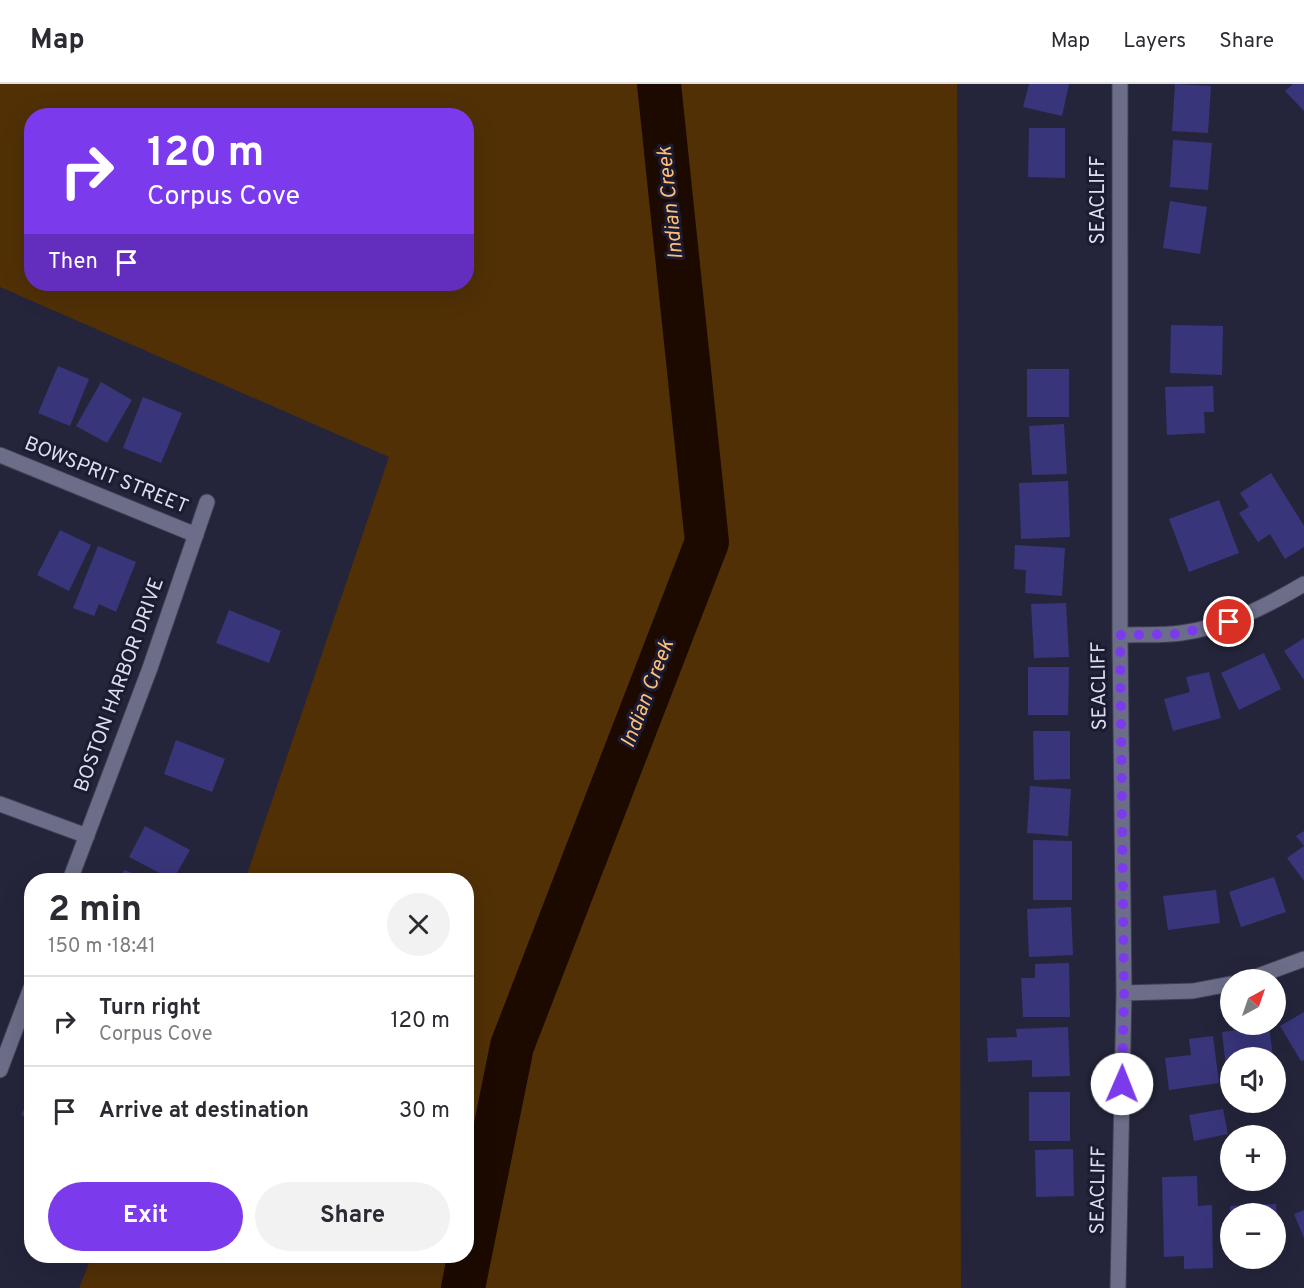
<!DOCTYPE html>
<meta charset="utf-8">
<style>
:root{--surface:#fff;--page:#f2f2f3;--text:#2b2b33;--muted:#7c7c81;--line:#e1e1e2;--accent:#7c3aed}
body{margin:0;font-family:Overpass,sans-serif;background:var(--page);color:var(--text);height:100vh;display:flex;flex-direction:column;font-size:22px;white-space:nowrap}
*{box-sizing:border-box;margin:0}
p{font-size:20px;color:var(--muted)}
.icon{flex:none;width:33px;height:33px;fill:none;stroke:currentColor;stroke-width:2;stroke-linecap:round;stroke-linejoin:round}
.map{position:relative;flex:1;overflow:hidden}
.sheet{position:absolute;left:24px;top:789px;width:450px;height:390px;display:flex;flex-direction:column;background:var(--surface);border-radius:24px;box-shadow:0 6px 24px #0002}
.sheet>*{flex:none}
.hud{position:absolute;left:24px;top:24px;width:450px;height:183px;border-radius:24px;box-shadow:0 6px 24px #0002;background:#7c3aed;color:#fff;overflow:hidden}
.needle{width:39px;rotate:40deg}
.buttons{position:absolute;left:1220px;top:885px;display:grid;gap:12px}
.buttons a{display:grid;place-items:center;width:66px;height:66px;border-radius:50%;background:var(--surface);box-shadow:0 6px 24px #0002;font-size:30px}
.pin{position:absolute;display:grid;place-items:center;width:51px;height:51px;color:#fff;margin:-26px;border:3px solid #fff;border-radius:50%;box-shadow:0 2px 6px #0007}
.me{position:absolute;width:66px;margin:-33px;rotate:1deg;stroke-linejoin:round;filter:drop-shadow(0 0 4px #0008)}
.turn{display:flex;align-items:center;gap:21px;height:126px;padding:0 24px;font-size:27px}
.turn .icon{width:78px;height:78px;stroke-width:2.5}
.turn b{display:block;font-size:42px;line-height:51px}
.then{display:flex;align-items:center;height:57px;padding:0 24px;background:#0003;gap:12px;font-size:22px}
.round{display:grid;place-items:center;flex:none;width:63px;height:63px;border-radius:32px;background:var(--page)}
.overview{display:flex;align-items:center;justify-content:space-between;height:102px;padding:0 24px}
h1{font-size:36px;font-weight:700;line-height:45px}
.cta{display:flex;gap:12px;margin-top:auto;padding:12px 24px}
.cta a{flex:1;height:69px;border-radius:36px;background:var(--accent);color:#fff;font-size:24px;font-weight:700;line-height:69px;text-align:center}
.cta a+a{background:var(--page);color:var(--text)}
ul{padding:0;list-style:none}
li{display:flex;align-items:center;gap:18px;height:90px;padding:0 24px;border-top:2px solid var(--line)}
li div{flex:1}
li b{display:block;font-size:22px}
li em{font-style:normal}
header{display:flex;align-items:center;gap:36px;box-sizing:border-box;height:84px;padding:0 30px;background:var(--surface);border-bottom:2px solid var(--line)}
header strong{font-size:28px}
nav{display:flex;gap:33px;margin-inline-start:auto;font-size:21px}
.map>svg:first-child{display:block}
.green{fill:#513006;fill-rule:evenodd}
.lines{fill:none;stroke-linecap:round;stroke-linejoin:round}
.river{stroke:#1c0a00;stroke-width:44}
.building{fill:#38357a}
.minor-casing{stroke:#404053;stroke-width:17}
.minor{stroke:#6c6e89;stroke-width:15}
.route{stroke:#7c3aed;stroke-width:10;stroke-dasharray:0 18}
.labels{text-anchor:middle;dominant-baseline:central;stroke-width:6;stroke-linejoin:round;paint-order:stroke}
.street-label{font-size:20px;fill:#dddeed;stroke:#1b1b31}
.water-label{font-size:21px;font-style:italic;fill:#ffbd77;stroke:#1b1b31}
</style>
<header>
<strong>Map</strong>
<nav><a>Map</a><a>Layers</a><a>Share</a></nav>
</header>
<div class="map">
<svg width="1304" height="1204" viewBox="0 0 1304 1204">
<rect width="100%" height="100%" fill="#24253b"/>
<path class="green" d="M0,0H957L961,1204H79L92,1172H466V796H245L389,373L0,203ZM32,32H466V200H32Z"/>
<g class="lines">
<path class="river" d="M463,1204L512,962L707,458L659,0"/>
</g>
<path class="building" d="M1029,0H1069L1062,32L1023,23Z
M1175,0L1211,2L1208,49L1172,47Z
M1293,0H1304V27L1285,7Z
M1029,44H1065V94L1028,93Z
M1173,56L1212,59L1208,106L1170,103Z
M1170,117L1207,123L1200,170L1163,164Z
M1171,241L1223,242L1222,291L1170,289Z
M58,282L89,295L70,342L38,329Z
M1027,285H1069V333H1027Z
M101,298L132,316L107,359L76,342Z
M1213,302L1214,328H1204L1205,349L1167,351L1165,303Z
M143,313L182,329L161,379L123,364Z
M1064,340L1067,390L1032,391L1029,342Z
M1271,389L1304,442V463L1285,475L1270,450L1258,458L1239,429L1249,423L1240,409Z
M1068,397L1070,453L1021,455L1019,399Z
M1219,416L1239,469L1189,488L1169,435Z
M60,446L91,461L69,507L37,491Z
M1015,461L1065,464L1062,512L1025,509L1026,486L1014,485Z
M98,462L136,478L116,528L99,520L94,532L73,524Z
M1066,519L1069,573L1034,574L1031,520Z
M229,526L281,547L269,579L216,559Z
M1304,554V596L1284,567Z
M1264,569L1281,605L1239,626L1221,589Z
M1028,583H1069L1068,631H1028Z
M1209,588L1221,634L1173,647L1164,615L1190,608L1186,593Z
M1033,647H1070V695L1034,696Z
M176,656L225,675L212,708L164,690Z
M1030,702L1071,705L1068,752L1027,749Z
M145,742L190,766L173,796L129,773Z
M1304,747V797L1287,774L1304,762L1296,752Z
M1033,756L1072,757V816H1033Z
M124,786L151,796H120Z
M1274,793L1286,828L1241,843L1229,808Z
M1216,806L1220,839L1168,846L1163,812Z
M1071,823L1073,871L1029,873L1027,825Z
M1069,879L1070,933H1023L1021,894H1035V880Z
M1304,928V976L1301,977L1280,942Z
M1269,942L1273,974H1230V983L1226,984L1222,948Z
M1068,943L1070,992L1032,993V976L988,978L987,954L1017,953L1016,945Z
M1213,952L1219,999L1169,1006L1165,974L1191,971L1189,955Z
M1029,1008H1070V1057H1029Z
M32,1010V1036L21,1031Z
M1223,1025L1228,1050L1194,1057L1189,1031Z
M1073,1065L1074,1112L1036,1113L1035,1066Z
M1197,1092L1198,1122L1212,1121L1213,1184L1184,1185V1172L1164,1173L1162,1093Z
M1276,1120L1277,1130H1230V1122Z
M1304,1126V1154L1294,1130Z
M1275,1133H1277L1278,1169H1275Z"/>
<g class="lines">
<defs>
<path id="minor" d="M0,371L196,451
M1120,551C1140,550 1161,552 1181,549C1226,543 1265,523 1304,500
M0,720L87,752
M70,796L150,584L207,418
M1247,896L1304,875
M1124,909L1193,907L1230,900
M0,986L32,901
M1118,1204L1124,909L1120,551V0"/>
</defs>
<use href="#minor" class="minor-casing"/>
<use href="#minor" class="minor"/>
</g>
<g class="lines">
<path class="route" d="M1122,1000L1124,909L1120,551L1178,550L1229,538"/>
</g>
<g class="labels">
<g class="street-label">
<text transform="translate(1099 116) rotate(-90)">SEACLIFF</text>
<text transform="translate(106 392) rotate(22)">BOWSPRIT STREET</text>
<text transform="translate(120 601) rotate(-70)">BOSTON HARBOR DRIVE</text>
<text transform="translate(1100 602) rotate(-91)">SEACLIFF</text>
<text transform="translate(1099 1106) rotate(-89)">SEACLIFF</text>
</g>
<g class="water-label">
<text transform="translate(671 119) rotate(-96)">Indian Creek</text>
<text transform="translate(648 610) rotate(-69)">Indian Creek</text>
</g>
</g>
</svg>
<div class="buttons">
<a><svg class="needle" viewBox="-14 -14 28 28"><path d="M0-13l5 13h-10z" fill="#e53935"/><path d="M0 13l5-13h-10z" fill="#7c7c81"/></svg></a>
<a><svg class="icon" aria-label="sound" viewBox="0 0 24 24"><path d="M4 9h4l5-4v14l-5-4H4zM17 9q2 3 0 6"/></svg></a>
<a>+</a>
<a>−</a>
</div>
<div class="pin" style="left:1229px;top:538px;background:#d93025"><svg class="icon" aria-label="arrive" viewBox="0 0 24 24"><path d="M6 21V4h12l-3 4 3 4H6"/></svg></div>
<svg class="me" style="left:1122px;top:1000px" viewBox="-20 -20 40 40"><circle r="19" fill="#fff"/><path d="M0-13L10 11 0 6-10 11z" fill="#7c3aed"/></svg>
<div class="hud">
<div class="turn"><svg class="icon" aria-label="right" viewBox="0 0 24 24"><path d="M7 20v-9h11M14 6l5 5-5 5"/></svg><div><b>120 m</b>Corpus Cove</div></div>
<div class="then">Then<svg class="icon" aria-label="arrive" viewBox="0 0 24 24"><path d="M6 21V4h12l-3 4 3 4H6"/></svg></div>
</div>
<section class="sheet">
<div class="overview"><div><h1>2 min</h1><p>150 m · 18:41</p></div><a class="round"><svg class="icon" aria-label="close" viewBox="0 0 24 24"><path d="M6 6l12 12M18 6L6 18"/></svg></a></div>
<ul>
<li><svg class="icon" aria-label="right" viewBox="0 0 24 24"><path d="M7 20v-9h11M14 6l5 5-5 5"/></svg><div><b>Turn right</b><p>Corpus Cove</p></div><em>120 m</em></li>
<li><svg class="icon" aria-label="arrive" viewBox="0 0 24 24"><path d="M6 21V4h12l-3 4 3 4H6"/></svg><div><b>Arrive at destination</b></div><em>30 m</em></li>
</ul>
<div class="cta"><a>Exit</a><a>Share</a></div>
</section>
</div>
